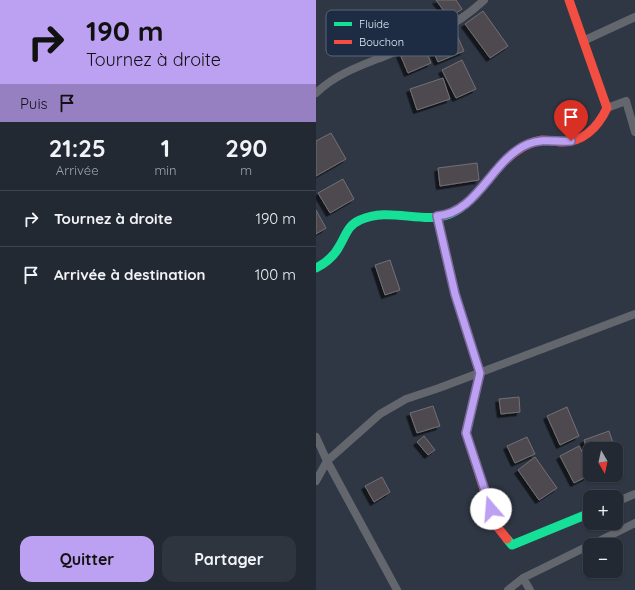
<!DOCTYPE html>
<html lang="fr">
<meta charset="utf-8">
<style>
:root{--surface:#232933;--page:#2f353f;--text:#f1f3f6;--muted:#a3a6ac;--line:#40454e;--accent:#bca0f2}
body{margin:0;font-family:Quicksand,sans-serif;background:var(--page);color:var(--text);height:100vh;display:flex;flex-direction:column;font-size:15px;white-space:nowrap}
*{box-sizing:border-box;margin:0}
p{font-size:13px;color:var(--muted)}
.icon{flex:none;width:22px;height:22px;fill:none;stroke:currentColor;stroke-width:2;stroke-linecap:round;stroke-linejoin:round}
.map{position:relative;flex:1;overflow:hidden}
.drawer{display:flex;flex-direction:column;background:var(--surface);width:316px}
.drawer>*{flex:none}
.top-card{background:#bca0f2;color:#111;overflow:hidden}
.needle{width:26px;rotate:171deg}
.controls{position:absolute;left:267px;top:442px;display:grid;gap:8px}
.controls a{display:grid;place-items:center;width:40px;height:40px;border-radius:8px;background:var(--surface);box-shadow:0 1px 3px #0004,0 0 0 1px var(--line);font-size:20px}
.pin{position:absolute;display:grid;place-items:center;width:34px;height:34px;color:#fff;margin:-41px -17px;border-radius:50% 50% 50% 0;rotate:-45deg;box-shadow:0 0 4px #0007}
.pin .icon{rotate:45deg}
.me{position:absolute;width:44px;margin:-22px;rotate:342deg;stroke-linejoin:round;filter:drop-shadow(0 0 3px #0008)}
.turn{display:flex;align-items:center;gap:14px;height:84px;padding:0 20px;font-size:18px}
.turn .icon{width:52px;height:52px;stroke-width:2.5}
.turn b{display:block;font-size:28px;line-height:34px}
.then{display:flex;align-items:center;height:38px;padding:0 20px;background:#0003;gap:8px;font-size:15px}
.eta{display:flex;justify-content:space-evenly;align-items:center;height:68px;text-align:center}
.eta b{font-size:24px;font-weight:800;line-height:28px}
.cta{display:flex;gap:8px;margin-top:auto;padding:8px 20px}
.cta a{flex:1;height:46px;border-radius:12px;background:var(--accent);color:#111;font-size:16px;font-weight:800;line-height:46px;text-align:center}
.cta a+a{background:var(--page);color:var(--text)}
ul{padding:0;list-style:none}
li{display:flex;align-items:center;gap:12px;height:56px;padding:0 20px;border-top:1px solid var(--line)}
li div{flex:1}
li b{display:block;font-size:15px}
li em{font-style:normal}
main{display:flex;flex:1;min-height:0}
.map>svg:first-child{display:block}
.building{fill:#4d4a50;stroke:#736f74;filter:url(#shadow)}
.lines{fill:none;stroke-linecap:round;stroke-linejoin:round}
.street{stroke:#63676d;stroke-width:8}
.fast{stroke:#16e098;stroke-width:9}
.jam{stroke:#f24e42;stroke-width:9}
.route-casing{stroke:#7a689d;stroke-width:10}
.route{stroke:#bca0f2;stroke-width:7}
.key{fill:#1d2c42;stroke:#586679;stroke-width:1}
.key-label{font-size:11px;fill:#e1ecfa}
</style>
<main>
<section class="drawer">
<div class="top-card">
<div class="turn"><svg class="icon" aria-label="right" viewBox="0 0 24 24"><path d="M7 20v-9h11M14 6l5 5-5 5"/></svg><div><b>190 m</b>Tournez à droite</div></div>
<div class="then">Puis<svg class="icon" aria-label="arrive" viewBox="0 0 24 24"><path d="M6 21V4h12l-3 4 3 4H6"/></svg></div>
</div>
<div class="eta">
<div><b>21:25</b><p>Arrivée</p></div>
<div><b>1</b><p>min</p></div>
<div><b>290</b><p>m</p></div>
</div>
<ul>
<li><svg class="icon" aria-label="right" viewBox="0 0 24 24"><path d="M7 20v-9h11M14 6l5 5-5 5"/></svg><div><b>Tournez à droite</b></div><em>190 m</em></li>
<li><svg class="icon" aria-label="arrive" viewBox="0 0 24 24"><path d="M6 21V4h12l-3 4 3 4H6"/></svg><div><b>Arrivée à destination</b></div><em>100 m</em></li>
</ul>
<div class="cta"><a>Quitter</a><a>Partager</a></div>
</section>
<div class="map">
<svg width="319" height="590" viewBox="0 0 319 590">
<defs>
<filter id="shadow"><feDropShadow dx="-3.5" dy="3.5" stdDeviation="0" flood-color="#0009"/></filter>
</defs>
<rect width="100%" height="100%" fill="#2f3744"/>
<path class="building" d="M120,0H140L146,9L133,18Z
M167,11L192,46L174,58L149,24Z
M140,33L148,51L122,62L114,44Z
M107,44L115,63L92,73L84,54Z
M146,60L160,89L140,98L126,70Z
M127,78L134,99L101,110L94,89Z
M15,133L30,159L0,176V141Z
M161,163L163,180L124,186L122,168Z
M27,179L38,199L14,213L2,193Z
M0,210L10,228L0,234Z
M74,260L84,290L69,295L59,265Z
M203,397L204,412L185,414L183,399Z
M117,406L124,426L101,433L94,413Z
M251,407L263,436L244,445L231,416Z
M293,431L299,449H274V458L268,440Z
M108,436L119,450L112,455L101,442Z
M211,437L219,454L199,463L191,446Z
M263,446L274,466V475L258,483L244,456Z
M219,457L241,488L223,500L202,470Z
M66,477L74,492L58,502L49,486Z"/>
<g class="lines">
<path class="street" d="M267,41L319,17
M0,93C19,75 41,67 64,58C101,43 139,28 168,0
M291,108L310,101L319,132
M0,437L11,461L81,590
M0,481L11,461L64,414L90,399L123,388L319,314
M300,502L319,494
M275,545L319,523
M207,578L214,590
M192,590L207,578L274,545"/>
<path class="fast" d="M0,268C10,263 19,255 24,245C30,235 32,225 44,220C75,205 112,228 140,211C158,200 170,182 184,166
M191,539L196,545L274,513"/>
<path class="jam" d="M184,166C195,154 209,143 226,140C232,140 238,141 244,142C267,143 282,127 291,108L253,0
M121,216L139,294L164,373L150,433L179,524L191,539"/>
</g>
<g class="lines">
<defs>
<path id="route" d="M175,509L150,433L164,373L139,294L121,216C162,213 176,159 212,144C227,138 240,142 255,141"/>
</defs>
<use href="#route" class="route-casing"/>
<use href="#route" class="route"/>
</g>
<rect x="10" y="10" width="132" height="46" rx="6" class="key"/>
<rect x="18" y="22" width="18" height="4" fill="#16e098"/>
<rect x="18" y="40" width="18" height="4" fill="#f24e42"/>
<g class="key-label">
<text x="43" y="28">Fluide</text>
<text x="43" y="46">Bouchon</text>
</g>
</svg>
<div class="controls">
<a><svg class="needle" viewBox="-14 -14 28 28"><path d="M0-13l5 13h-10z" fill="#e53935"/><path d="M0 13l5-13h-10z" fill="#a3a6ac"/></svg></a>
<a>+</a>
<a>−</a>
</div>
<div class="pin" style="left:255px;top:141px;background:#d93025"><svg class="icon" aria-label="arrive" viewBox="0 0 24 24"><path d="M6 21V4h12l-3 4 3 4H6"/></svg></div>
<svg class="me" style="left:175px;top:509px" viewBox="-20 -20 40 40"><circle r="19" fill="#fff"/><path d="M0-13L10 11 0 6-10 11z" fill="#bca0f2"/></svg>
</div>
</main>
